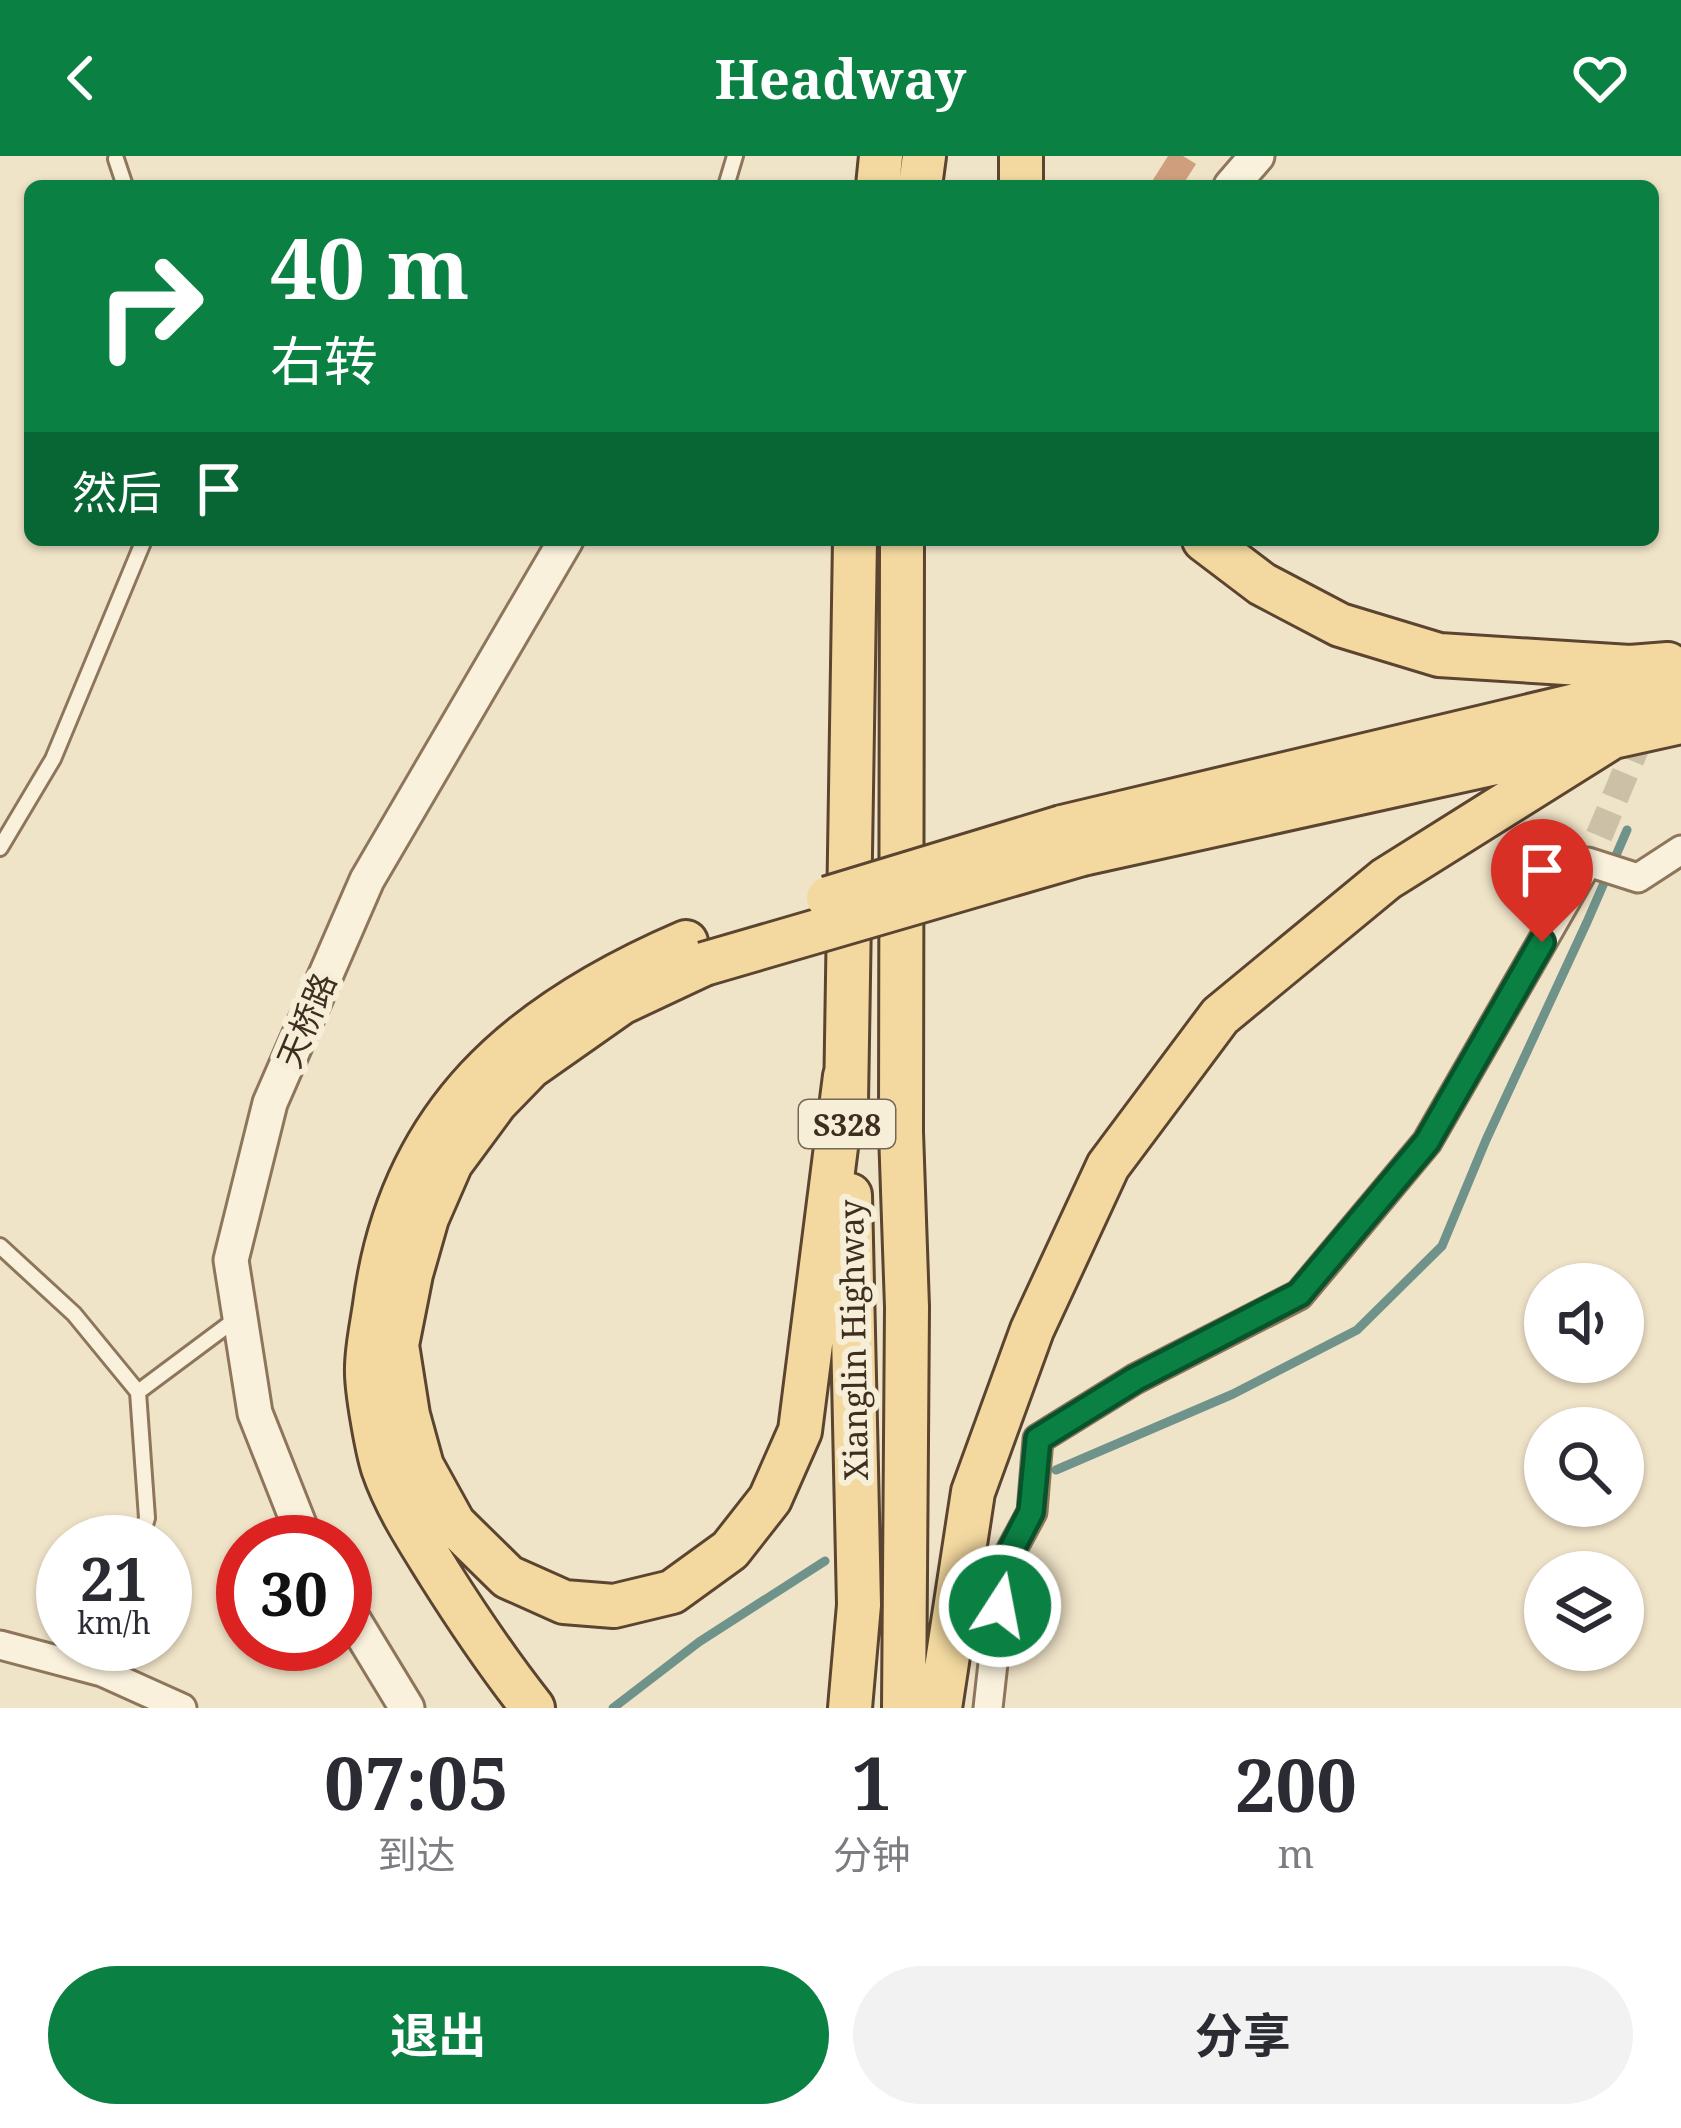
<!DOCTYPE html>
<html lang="zh">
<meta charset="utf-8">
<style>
:root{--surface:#fff;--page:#f2f2f3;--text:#2b2b33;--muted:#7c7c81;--accent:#0b8043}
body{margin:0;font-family:"Noto Serif","Noto Sans SC",serif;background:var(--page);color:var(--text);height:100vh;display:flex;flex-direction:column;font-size:45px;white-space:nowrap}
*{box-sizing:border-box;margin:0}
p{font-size:39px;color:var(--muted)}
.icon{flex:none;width:66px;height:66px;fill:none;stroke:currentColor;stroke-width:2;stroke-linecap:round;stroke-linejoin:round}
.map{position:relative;height:1552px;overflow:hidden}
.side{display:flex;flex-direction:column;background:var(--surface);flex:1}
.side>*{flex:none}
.banner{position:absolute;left:24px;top:24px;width:1635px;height:366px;border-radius:18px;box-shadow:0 3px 9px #0004;background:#0b8043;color:#fff;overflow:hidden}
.buttons{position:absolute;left:1524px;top:1107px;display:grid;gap:24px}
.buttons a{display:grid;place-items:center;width:120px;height:120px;border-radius:50%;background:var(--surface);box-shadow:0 3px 9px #0004;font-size:60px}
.speed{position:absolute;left:36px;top:1359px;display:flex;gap:24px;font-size:60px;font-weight:700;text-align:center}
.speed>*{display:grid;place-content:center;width:156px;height:156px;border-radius:50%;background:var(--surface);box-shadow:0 3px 9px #0004;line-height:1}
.speed small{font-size:30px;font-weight:400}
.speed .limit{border:18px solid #d22;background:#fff;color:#111}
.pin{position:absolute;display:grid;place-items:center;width:102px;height:102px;color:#fff;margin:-123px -51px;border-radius:50% 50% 50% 0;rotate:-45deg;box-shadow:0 0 12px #0007}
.pin .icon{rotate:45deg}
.me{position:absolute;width:132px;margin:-66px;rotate:11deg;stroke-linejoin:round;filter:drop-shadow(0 0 9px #0008)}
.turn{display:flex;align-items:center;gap:42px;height:252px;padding:0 48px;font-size:54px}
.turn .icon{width:156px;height:156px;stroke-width:2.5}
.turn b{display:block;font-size:84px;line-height:102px}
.then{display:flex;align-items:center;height:114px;padding:0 48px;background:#0003;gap:24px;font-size:45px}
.eta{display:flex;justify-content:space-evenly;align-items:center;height:204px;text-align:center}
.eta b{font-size:72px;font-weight:700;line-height:84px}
.cta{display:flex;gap:24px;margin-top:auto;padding:24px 48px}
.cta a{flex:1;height:138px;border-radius:72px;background:var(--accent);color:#fff;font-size:48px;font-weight:700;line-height:138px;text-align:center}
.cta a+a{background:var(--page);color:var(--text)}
header{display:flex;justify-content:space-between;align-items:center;height:156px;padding:0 48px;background:var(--accent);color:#fff;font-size:54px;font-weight:700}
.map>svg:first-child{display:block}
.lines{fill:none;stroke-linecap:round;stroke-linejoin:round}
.stream{stroke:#6f938a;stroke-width:9}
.building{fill:#cf9f7d}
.minor-tunnel{stroke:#ccc0a6;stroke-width:27;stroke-dasharray:27 14;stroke-linecap:butt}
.service-casing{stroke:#8d765c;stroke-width:20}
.minor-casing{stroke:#8d765c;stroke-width:33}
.tertiary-casing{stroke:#8d765c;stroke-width:39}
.primary-casing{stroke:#5b4430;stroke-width:48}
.service{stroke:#faf1dc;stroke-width:14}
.minor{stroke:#faf1dc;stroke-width:27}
.tertiary{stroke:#faf1dc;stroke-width:33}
.primary{stroke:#f3d9a0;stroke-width:42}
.primary-bridge-casing{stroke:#5b4430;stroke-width:48;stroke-linecap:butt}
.primary-bridge{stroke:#f3d9a0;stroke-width:42}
.route-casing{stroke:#07532c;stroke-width:30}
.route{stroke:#0b8043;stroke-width:21}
.labels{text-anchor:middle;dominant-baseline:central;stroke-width:12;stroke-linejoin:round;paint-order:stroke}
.shield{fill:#f7eed8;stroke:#756857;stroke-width:3}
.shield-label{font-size:30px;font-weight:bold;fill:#3d2e20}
.street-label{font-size:33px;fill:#3d2e20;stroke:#f7eed8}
</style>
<header><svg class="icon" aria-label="back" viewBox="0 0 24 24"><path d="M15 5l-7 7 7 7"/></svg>Headway<svg class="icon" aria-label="heart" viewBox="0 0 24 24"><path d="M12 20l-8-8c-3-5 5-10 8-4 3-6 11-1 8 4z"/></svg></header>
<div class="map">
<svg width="1681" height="1552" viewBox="0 0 1681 1552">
<rect width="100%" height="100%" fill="#f0e4c8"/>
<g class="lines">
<path class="stream" d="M1056,1314L1233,1238L1357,1174L1442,1090L1486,984L1587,766L1627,674
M613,1552L699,1486L825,1405"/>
</g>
<path class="building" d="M1168,0H1183L1196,8L1182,30H1149Z"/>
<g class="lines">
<path class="minor-tunnel" d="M1599,680L1647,565"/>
<defs>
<path id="service" d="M116,3L125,30
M726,30L735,0
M0,692L53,603L144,384
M0,1090L74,1158L138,1236L147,1362L140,1386
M138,1236L236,1163
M102,1516L110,1488"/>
<path id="minor" d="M0,1489L102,1516L182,1552
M988,1552L1004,1408L1032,1356L1038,1283L1135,1223L1299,1139L1427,986L1588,706L1638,722L1681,694"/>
<path id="tertiary" d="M1231,30L1257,0
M306,1386L255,1257L231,1104L270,947L367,724L566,384
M345,1450L407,1552"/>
<path id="primary" d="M1021,0V30
M878,30L881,0
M920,30L924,0
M902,384L901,976L907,1151L904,1552
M1204,384L1262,428L1340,469L1439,499L1630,511L1668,508
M1062,671L1681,524
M1082,698L1681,566
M704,808L621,847L530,911L496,946L451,1007L427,1062L411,1118L397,1189L408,1259L422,1310L454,1368L508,1421L564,1446L614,1450L672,1436L730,1394L770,1343L800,1275L845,920
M846,947L855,384
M850,1039L859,1449L850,1552
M533,1552C499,1509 468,1463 439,1417C418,1383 396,1350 383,1312C377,1293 366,1232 367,1212C367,1192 372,1170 375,1149C400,958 518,858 686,786
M940,1552L973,1336L1032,1174L1108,1010L1220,860L1386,723L1614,580"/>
</defs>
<use href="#service" class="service-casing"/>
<use href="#minor" class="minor-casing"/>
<use href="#tertiary" class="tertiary-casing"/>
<use href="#primary" class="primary-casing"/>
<use href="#service" class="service"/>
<use href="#minor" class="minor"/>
<use href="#tertiary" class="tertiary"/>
<use href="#primary" class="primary"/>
<defs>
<path id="primary-bridge" d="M828,742L1062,671
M704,808L1082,698"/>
</defs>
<use href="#primary-bridge" class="primary-bridge-casing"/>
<use href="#primary-bridge" class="primary-bridge"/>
</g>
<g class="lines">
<defs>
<path id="route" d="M1000,1450L1004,1408L1031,1356L1038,1283L1135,1223L1299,1138L1427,986L1542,786"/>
</defs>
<use href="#route" class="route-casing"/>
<use href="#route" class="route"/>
</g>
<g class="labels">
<rect class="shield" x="799" y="944" width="96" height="48" rx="9"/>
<g class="shield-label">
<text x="847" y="968">S328</text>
</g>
<g class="street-label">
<text transform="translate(306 864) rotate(-67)">天桥路</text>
<text transform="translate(853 1184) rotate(-91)">Xianglin Highway</text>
</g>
</g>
</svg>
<div class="buttons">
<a><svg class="icon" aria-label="sound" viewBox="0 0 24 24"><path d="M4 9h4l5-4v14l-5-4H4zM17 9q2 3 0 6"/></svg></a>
<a><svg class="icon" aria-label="search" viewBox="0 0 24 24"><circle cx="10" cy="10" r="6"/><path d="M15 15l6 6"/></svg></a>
<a><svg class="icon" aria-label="layers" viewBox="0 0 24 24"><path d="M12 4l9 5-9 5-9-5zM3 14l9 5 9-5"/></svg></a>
</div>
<div class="speed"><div>21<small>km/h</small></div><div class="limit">30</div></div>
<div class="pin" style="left:1542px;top:786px;background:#d93025"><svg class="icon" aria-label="arrive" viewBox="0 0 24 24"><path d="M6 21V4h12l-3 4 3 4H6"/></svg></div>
<svg class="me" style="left:1000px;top:1450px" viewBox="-20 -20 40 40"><circle r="17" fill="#0b8043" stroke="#fff" stroke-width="3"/><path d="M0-11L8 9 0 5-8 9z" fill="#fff"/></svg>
<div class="banner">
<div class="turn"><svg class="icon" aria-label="right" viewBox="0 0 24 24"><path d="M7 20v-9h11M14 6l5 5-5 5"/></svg><div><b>40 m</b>右转</div></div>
<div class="then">然后<svg class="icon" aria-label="arrive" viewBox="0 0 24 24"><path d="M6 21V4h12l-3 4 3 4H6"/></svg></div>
</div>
</div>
<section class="side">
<div class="eta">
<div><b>07:05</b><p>到达</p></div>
<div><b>1</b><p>分钟</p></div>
<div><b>200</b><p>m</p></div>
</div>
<div class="cta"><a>退出</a><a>分享</a></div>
</section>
